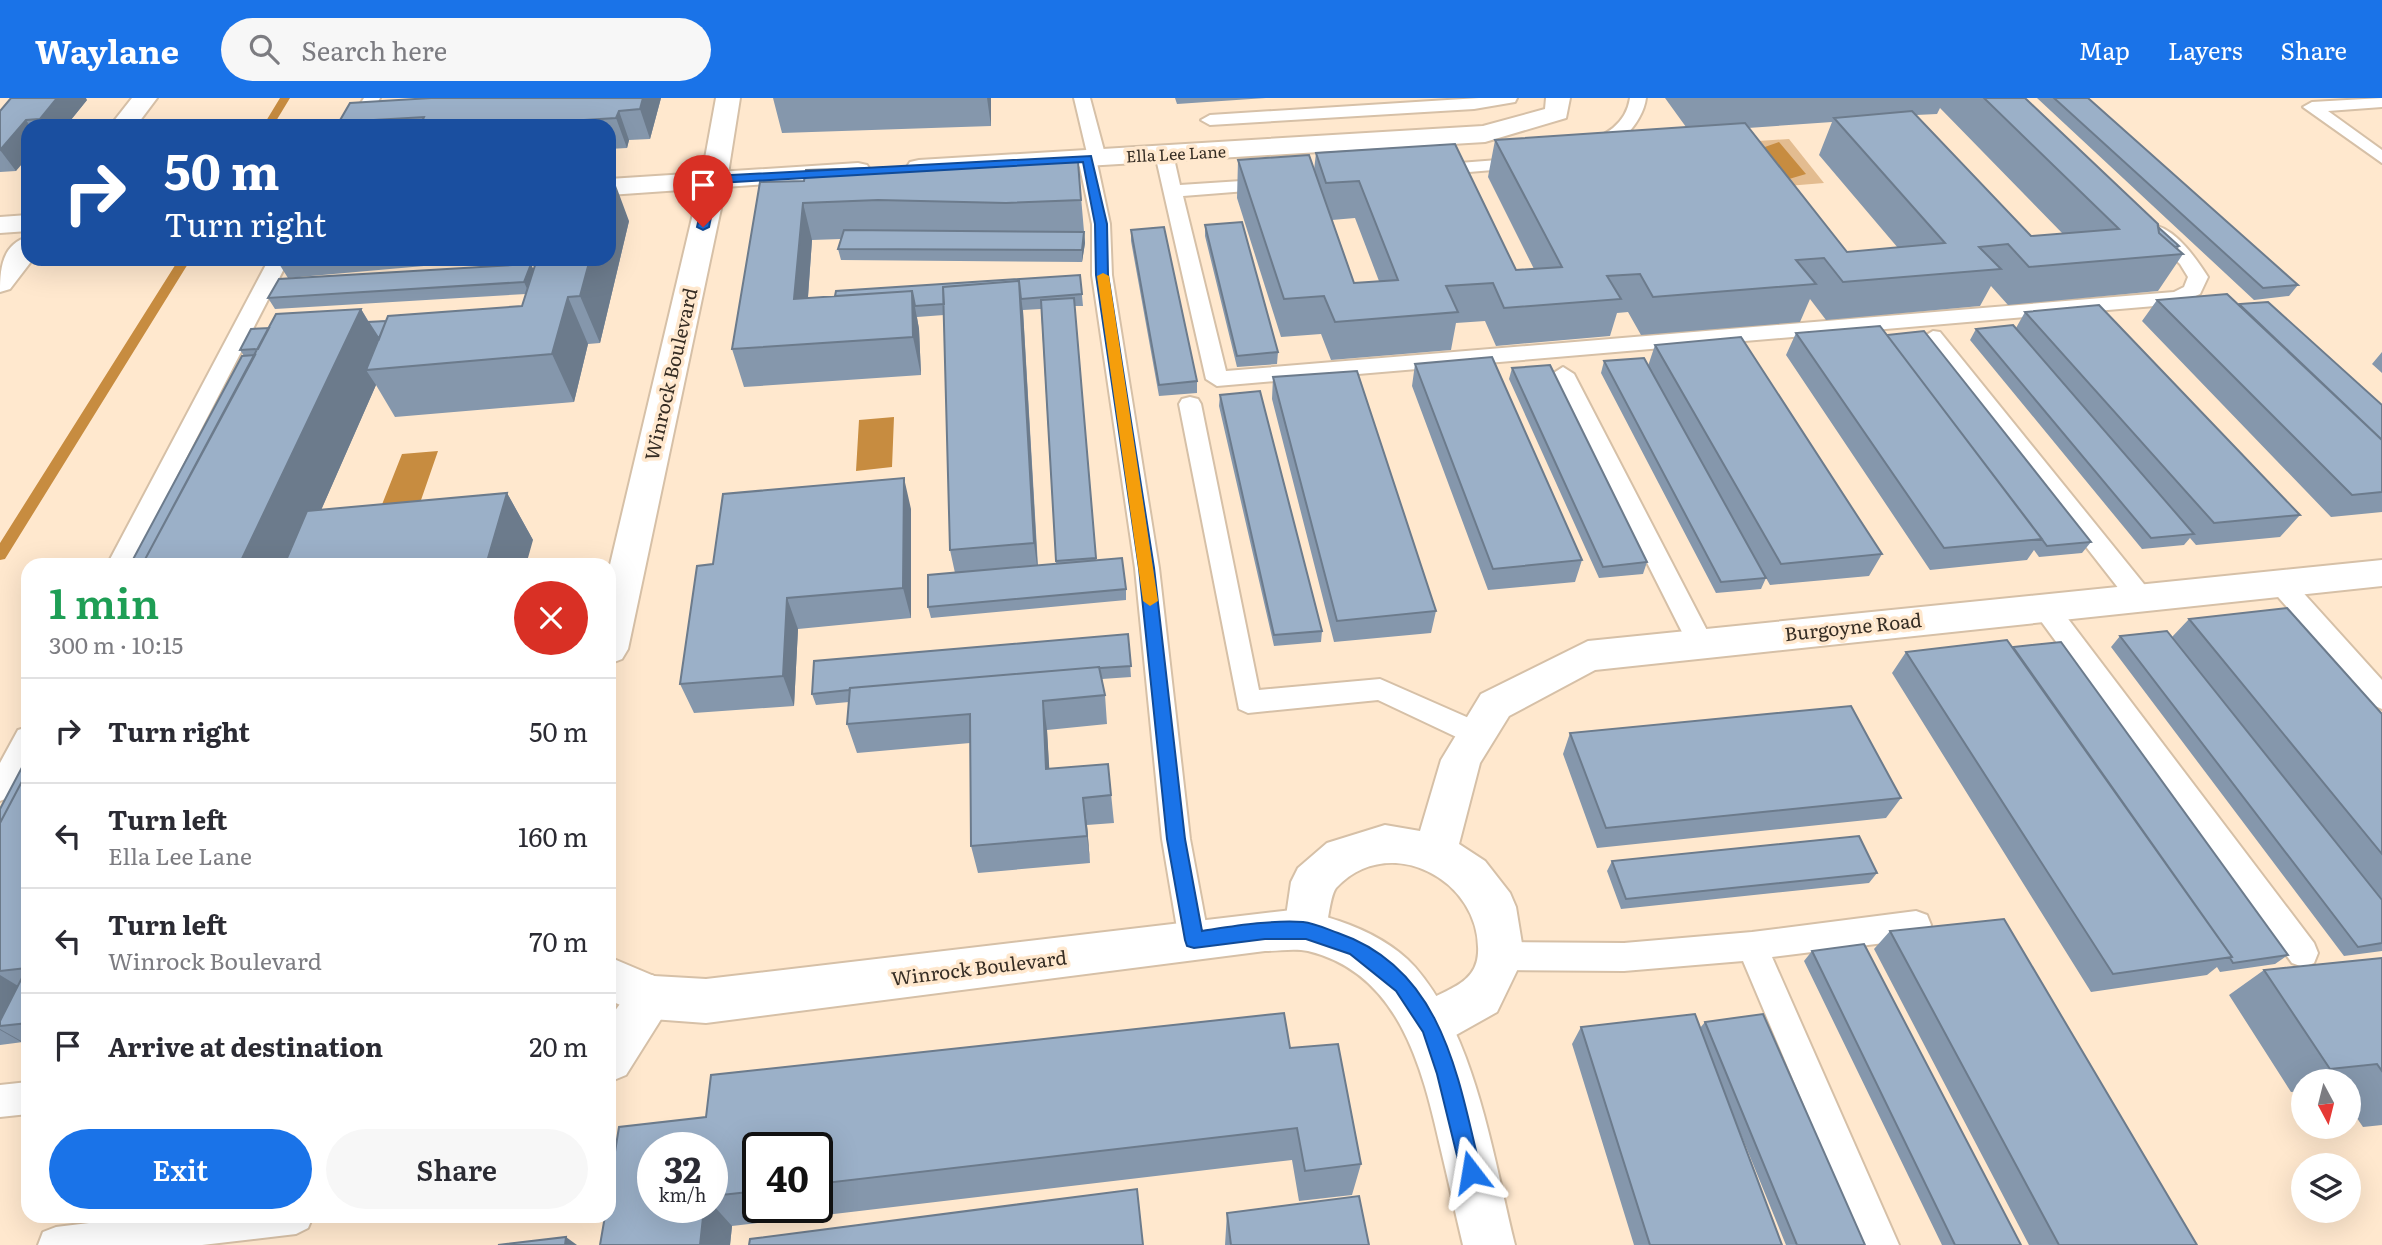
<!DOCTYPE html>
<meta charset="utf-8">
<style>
:root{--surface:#fff;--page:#f7f7f7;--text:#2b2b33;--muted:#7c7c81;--line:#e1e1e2;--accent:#1a73e8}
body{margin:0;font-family:Literata,serif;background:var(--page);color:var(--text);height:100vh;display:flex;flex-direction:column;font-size:26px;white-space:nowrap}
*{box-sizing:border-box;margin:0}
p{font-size:23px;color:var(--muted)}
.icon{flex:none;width:38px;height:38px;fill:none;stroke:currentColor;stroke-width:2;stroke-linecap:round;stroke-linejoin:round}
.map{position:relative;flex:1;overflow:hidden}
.sheet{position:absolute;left:21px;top:460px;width:595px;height:665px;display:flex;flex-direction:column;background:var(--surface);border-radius:21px;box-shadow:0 7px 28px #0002}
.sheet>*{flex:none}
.top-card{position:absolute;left:21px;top:21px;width:595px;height:147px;border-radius:21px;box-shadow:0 7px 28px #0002;background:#1a4fa0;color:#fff;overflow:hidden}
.needle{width:46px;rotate:173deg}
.buttons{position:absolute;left:2291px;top:971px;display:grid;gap:14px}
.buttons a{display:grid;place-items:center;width:70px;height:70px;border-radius:50%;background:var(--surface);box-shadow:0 7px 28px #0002;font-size:35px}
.speed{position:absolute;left:637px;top:1034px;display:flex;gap:14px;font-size:35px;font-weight:700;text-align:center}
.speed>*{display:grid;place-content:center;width:91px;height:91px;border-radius:50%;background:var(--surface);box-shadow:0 7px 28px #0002;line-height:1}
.speed small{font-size:18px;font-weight:400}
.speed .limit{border:4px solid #111;border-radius:10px;background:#fff;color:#111}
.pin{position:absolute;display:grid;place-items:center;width:60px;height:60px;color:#fff;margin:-72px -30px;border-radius:50% 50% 50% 0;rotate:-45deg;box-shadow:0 0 7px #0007}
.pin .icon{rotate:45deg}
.me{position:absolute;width:77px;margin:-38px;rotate:346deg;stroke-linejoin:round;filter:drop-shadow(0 0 5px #0008)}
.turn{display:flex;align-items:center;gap:24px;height:147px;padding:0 28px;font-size:32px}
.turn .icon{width:91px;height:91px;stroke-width:2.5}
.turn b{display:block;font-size:49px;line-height:60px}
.round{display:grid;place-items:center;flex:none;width:74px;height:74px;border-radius:37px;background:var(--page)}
.headline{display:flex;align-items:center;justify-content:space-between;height:119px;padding:0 28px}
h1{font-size:42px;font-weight:600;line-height:52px;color:#1e9e55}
.primary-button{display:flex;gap:14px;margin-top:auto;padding:14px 28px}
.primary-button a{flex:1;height:80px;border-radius:42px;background:var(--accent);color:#fff;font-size:28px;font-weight:600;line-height:80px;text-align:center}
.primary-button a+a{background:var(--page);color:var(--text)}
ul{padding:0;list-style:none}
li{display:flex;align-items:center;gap:21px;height:105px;padding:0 28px;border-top:2px solid var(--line)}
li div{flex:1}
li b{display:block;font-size:26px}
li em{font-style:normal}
header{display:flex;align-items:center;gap:42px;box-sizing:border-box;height:98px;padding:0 35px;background:var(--accent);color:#fff}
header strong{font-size:33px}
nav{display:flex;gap:38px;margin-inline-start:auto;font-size:24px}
.search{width:490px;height:63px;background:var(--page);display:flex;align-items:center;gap:18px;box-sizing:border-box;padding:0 24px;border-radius:38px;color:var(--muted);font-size:26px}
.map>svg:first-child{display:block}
.green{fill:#e3bc90}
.water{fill:#c78c40}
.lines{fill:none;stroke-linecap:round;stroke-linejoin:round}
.stream{fill:#c78c40;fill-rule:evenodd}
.service-casing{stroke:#d6c0a7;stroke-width:4}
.minor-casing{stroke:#d6c0a7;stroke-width:4}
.tertiary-casing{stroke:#d6c0a7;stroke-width:4}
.service{fill:#fff;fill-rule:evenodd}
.minor{fill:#fff;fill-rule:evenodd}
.tertiary{fill:#fff;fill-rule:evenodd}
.wall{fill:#8597ac;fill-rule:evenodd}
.shaded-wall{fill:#6c7b8c}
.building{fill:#9bb0c8;stroke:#6c7b8c;stroke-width:2}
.route{fill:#1a73e8;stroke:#114b97;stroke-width:2}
.slow{fill:#f59e0b}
.labels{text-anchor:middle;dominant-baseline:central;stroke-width:7;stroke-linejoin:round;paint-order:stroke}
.far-street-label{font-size:16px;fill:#362d24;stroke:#ffe8ce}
.street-label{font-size:19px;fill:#362d24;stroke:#ffe8ce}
</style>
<header>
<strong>Waylane</strong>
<div class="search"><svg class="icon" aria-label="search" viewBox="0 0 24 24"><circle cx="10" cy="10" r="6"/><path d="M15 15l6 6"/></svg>Search here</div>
<nav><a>Map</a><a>Layers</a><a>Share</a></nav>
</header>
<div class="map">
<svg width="2382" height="1147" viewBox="0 0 2382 1147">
<rect width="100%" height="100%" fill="#ffe8ce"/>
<path class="green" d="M1789,41L1824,85L1775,89L1729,45Z"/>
<path class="water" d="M1779,44L1806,76L1789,81L1762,50Z
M894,319L892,369L856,373L859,322Z
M438,353L420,405L381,409L402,356Z"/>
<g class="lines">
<path class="stream" d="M280,0H290L273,28H263Z
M179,161H191L5,461L0,462V445Z"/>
<defs>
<path id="service" d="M364,0H380L365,28H347Z
M1074,0H1090L1106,60L1097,65L1110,126L1112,177L1159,470L1190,741L1209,842L1205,852L1194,856L1183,852L1179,842L1162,741L1135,470L1092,177V126L1078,60L1087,55Z
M1479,0H1517L1515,4L1474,11L1210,27L1201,22L1210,17Z
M1630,0H1646C1643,26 1610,62 1582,55L1579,51L1582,47C1605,37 1626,27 1630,0Z
M2382,0V9L2328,13L2382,52V65L2303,9L2312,4Z
M1164,51L1173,56L1180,87L1273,81L1282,86L1273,91L1183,98L1226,273L2174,194L2184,189L2188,179L2180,166L2147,134L2157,128C2178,134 2197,162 2208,179L2200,196L2178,206L1217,288L1206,281L1155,56Z
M1524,60L1533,65L1530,69L1433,77L1424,72L1433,67Z
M269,161H289L131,467H107Z
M1933,233L1940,234L2148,491L2152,498L2148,505L2139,507L2130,505L1926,244L1923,239Z
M1563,269L1574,276L1713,544L1709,551L1700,554L1691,551L1687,544L1552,276Z
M1190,299L1198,301L1201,306L1259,592L1380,581L1487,628L1491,636L1487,644L1477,647L1467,644L1378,602L1248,615L1239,611L1179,306L1182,301Z
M2280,476L2289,479L2382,582V611L2373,607L2271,491L2268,485L2271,479Z
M2044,499L2053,501L2314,845L2318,855L2314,865L2303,869L2292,865L2035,515L2031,508L2035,501Z
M28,629V666L10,699L0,703V665L18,632Z
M1916,813L1927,817L1931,827L1927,837L1916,841L1772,859L1899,1147H1863L1743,863L1624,873L1501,872L1490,868L1486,858L1490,848L1501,844L1624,845L1752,834Z
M28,984V1016L0,1019V987Z
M147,1118H313L308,1130L296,1136L202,1147H38L43,1134L56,1129Z"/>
<path id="minor" d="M132,0H157L136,28H110Z
M1546,0H1570L1566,20L1485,44L919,78L910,76L906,70L910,64L919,62L1483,28L1545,11Z
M858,65L867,67L871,73L867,79L609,97V81Z
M28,117V133L0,135V119Z
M28,139V161H33L10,191L0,194C0,171 2,146 28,139Z
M2382,462V488L1595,572L1509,618L1480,665L1459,746L1485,763L1510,795L1516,809L1524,858L1497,914L1431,951L1414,945L1408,929C1409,925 1411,918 1414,914C1431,892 1476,893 1478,855C1482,781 1388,733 1336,790C1329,799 1328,832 1322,846L1306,852L1290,846L1284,832L1291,784L1298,770L1327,745L1385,727L1420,733L1441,662L1481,596L1588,543Z
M652,877L668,884L675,899L626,977L609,984V921L636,884Z"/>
<path id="tertiary" d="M716,0H740L727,82L628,551L622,561L609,566V471L701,82Z
M1292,812C1309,812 1323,818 1339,823C1366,832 1395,847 1415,869C1476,939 1493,1059 1515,1147H1463C1455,1114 1448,1081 1440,1048C1422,969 1399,875 1308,853C1294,850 1279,853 1265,853L706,925L652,921L609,902V859L654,878L706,881Z"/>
</defs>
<use href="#service" class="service-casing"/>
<use href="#minor" class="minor-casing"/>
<use href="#tertiary" class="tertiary-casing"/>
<use href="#service" class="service"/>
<use href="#minor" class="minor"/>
<use href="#tertiary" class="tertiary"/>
</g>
<path class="wall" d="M431,0H661L650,41L629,42L627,50L609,51V28H341L339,24Z
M773,0H991V28L782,35Z
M1175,0H1266L1177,6Z
M1665,0H2025L2179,148L2178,151L2183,156L2158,193L2008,207L1991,188L1980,208L1826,222L1810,201L1800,224L1641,237L1628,214L1617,215L1610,238L1496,248L1485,223L1456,225L1451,252L1331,262L1321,236L1281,239L1237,100L1238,62L1314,72L1316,55L1516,172L1534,171L1488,79L1495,42L1686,29ZM1940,10L2063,136L2031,138L1916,17L1937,16ZM1832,24L1819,57L1898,150L1847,154L1748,30ZM1355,120L1379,183L1354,185L1332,122Z
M2037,0H2088L2298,187L2289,198L2254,202Z
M87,2L66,28H28L16,73L0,74V13Z
M1078,64L1085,145L1082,164L841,162L838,151L841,141L812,142L808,200L1080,177L1083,208H1074L1096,463L1126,491V502L931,520L928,509L955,475L950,452L944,217L917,219L919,231L921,277L744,289L732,251L804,83ZM1041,211L1056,466L1038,468L1023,212Z
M629,123L600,245L588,246L574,304L395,319L376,287L321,412L507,395L533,442L130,467L244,258L240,252L269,230L361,211L369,224L522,208L526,196L275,211L268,200L531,166L533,172Z
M1205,127L1278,254L1277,266L1237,269L1205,138Z
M1131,132L1197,283V295L1159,298L1131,143Z
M276,161H503L288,180Z
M2157,202L2239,206L2382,307V414L2331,419L2142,223Z
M2025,214L2300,417L2280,439L2196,447L2190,440L2184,447L2142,451L1970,242L1976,231L2016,230Z
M1796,235L1887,237L2091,444L2082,455L2039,459L2034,452L2027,462L1930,472L1786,257Z
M1655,247L1882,456L1869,478L1770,487L1766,480L1761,491L1716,495L1601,275L1604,263L1648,268Z
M2382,254V275L2372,266Z
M1415,266L1582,462L1575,484L1488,492L1412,288Z
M1512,270L1647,464L1643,476L1599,480L1509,281Z
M1273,279L1436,513L1431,535L1334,544L1272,301Z
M1220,297L1322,533L1321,544L1274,548L1219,308Z
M911,411V520L798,531L794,608L694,615L680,586L713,466Z
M2189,521L2382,616V853L2344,858L2111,549L2120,538L2172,539Z
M1128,536L1131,579L1102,581L1105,597L1107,626L1047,632L1049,671L1108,666L1114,725L1087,727L1090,765L978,775L971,748L970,645L857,655L847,626L849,604L816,607L812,596Z
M2013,550L2288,857L2275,866L2220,874L2217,869L2207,877L2091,894L1892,575L1906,554Z
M1570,635L1901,700L1886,720L1597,750L1563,656Z
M28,658V947L23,944L0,947V711Z
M1612,763L1877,775L1869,785L1621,811L1607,773Z
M1890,833L2197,1147H2029L1874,851Z
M1812,853L2021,1147H1942L1804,863Z
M2382,860V1027L2363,1029L2348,1007V984H2303V993L2291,994L2229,897L2264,872Z
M1284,915L1290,950L1338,946L1361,1066L1352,1097L1299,1103L1292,1062L732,1128L730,1147H600L605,1118H609V1091L619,1029L706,1019L711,977ZM653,1050H712V1110H653ZM758,1050H817V1110H758Z
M1705,924L1865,1147H1786L1733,1017L1782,1147H1634L1572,946L1581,929L1700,930Z
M1227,1115L1369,1147H1225Z"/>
<path class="shaded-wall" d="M57,0H86L87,2L66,28H44L40,21Z
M643,0H661L650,41L640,11Z
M987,0H991V28Z
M619,13L629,42L627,50L616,20Z
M26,22L30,28H28V59L16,73L0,52Z
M612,77L629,123L600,245L580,198L590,161H609V88Z
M803,105L812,142L805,239L794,201Z
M1084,134L1085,145L1082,164V152Z
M531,166L536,177L529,195L524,184Z
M1019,183L1023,214L1038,475L1034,445Z
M912,193L919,231L921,277L913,239Z
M568,199L588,246L574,304L552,256Z
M361,211L388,258L366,272L376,287L297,467H239Z
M904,380L911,411V520L903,490Z
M507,395L533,442L526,467H486Z
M787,500L798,531L794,608L783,578Z
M1043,603L1047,632L1051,699L1046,671Z
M1083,700L1087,727L1090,765L1087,738Z
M0,877L28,894L0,928Z
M0,931L23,944V945L0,932Z
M712,1106L732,1128L730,1147H700L704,1110H712Z
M566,1139L577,1147H565Z"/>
<path class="building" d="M11,0H57L40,21L26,22L0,52V13Z
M431,0H643L640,11L619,13L616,20L488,28H420L424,19L339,24L350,5Z
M1984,0H2025L2158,126L2159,135L2183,156L2029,169L2008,146L1979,149L2001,171L1843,184L1824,160L1796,162L1816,186L1653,199L1640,176L1607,178L1621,201L1504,210L1493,185L1446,188L1458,214L1335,224L1324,198L1284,201L1238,62L1309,57L1354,185L1398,182L1359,83L1326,85L1316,55L1455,46L1516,172L1562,169L1495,42L1745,25L1847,154L1945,145L1834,20L1912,13L2031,138L2119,131Z
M2054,0H2088L2298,187L2263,190Z
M1078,64L1081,102L1006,105L878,102L803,105L794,201L912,193L913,239L732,251L760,84L804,83L806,72Z
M1242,124L1278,254L1237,258L1205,127Z
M1164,129L1197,283L1159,287L1131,132Z
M2158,129L2179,148L2175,149L2159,135Z
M844,132L1084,134L1082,152L838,151Z
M537,161H590L580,198L568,199L552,256L366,272L388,218L522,208Z
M531,166L524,184L268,200L279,181Z
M1080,177L1082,196L1021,201L1019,183L943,189L944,206L915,208L912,193L835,198L836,193Z
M1019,183L1034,445L950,452L943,189Z
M2227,196L2382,342V394L2352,397L2157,202Z
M1074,200L1096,460L1056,463L1041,202Z
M2268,204L2382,307V342L2239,206Z
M2099,207L2300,417L2214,425L2025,214Z
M361,211L239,467H142L276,216Z
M386,223L379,241L368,224Z
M2013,227L2194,436L2151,440L1976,231Z
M1880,228L2042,441L1944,450L1796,235Z
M269,230L258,251L240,252L251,231Z
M1924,233L2091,444L2047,448L1887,237Z
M1741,239L1882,456L1781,466L1655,247Z
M255,257L142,467H130L242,258Z
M1492,259L1582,462L1493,471L1415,266Z
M1644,260L1766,480L1721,484L1604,263Z
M1550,267L1647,464L1603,469L1512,270Z
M1357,273L1436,513L1337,523L1273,279Z
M1260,293L1322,533L1274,537L1220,297Z
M904,380L903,490L787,500L783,578L680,586L697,468L713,466L723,396Z
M507,395L486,467H284L307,413Z
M1122,460L1126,491L928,509V477Z
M2287,510L2382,616V756L2189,521Z
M2167,533L2382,802V845L2358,849L2120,538Z
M1128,536L1131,568L1100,570L1099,569L850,590L849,592L812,596L814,563Z
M2007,542L2232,859L2113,876L1906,554Z
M2061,544L2288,857L2233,865L2230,860L2232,859L2013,549Z
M1099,569L1105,597L1043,603L1046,671L1108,666L1111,697L1083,700L1087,738L971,748L970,616L847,626L850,590Z
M1851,608L1901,700L1606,730L1570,635Z
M28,658V672L0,725V711Z
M28,672V925L0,928V923L27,870L0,873V725Z
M1859,738L1877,775L1626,801L1612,763Z
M2004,821L2197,1147H2059L1890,833Z
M1864,846L2021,1147H1955L1812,853Z
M2382,860V973L2377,966L2330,971L2264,872Z
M1284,915L1290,950L1338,946L1361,1066L1305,1073L1297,1030L817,1086V1050H758V1093L712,1098V1050H653V1110H704L700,1147H600L605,1118H609V1091L619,1029L706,1019L711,977Z
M1695,916L1782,1147H1650L1581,929Z
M1763,916L1865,1147H1797L1705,924Z
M1137,1091L1143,1147H749L750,1141Z
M1359,1098L1369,1147H1231L1227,1115Z
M566,1139L565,1147H498Z"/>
<path class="route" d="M1091,58L1107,126L1108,177L1154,470L1185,741L1202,833C1235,828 1269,822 1303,824C1314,825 1327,831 1338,835C1443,871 1458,979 1481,1074L1478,1081L1471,1084L1464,1081L1461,1074L1437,976L1423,934L1396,893L1350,856L1306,841H1265L1194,850L1187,848L1185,842L1167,741L1139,470L1096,177L1095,126L1083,64L718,85L709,129L703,132L697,129L708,82L713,78Z"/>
<path class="slow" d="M1103,175L1109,178L1158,503L1150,508L1143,503L1097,178Z"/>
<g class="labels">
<g class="far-street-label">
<text transform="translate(1176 55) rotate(-3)">Ella Lee Lane</text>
</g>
<g class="street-label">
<text transform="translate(670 276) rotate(-77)">Winrock Boulevard</text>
<text transform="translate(1853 528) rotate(-6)">Burgoyne Road</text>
<text transform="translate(979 869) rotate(-7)">Winrock Boulevard</text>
</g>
</g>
</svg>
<div class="buttons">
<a><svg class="needle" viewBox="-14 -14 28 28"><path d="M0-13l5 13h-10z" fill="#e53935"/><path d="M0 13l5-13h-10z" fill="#7c7c81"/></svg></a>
<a><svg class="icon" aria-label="layers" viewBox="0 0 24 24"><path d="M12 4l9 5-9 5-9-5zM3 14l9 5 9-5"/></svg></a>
</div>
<div class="speed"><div>32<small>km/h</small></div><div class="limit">40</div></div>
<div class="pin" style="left:703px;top:129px;background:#d93025"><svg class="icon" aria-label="arrive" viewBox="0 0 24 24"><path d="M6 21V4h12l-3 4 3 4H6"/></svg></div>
<svg class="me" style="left:1471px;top:1074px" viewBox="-20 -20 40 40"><path d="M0-17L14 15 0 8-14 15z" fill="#1a73e8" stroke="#fff" stroke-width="4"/></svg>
<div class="top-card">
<div class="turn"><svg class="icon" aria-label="right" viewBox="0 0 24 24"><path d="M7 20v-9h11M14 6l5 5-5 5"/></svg><div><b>50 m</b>Turn right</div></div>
</div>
<section class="sheet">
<div class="headline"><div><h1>1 min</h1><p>300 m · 10:15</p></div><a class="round" style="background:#d93025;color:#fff"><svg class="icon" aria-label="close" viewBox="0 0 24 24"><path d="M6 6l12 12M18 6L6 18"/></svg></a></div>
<ul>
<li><svg class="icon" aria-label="right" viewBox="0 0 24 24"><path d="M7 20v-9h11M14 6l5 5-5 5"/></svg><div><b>Turn right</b></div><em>50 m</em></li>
<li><svg class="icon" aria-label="left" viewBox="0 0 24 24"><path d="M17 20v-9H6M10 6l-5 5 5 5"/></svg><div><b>Turn left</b><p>Ella Lee Lane</p></div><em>160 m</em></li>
<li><svg class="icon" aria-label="left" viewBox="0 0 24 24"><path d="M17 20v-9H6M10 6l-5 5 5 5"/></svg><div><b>Turn left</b><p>Winrock Boulevard</p></div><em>70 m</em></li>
<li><svg class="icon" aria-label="arrive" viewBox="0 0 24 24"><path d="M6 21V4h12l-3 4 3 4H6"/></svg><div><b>Arrive at destination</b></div><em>20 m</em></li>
</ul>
<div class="primary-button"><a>Exit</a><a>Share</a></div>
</section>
</div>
